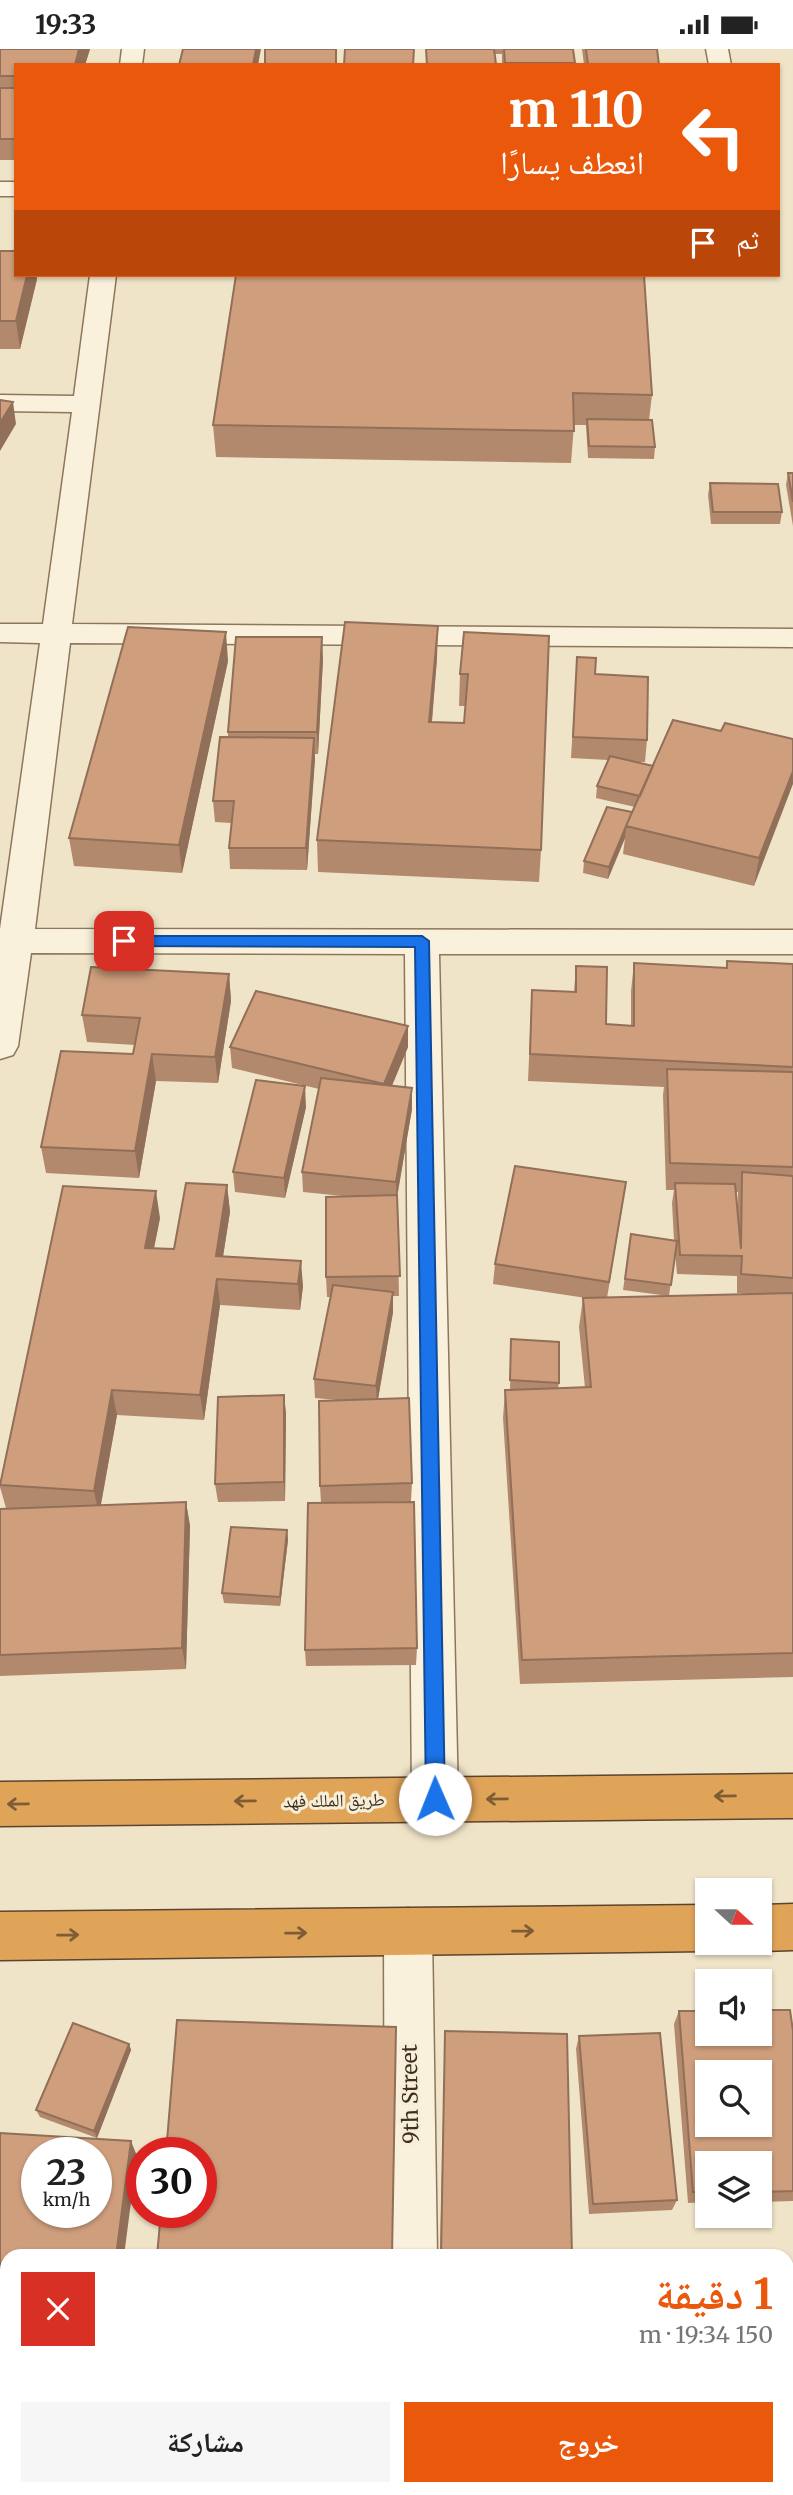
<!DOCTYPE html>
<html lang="ar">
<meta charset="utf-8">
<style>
:root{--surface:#fff;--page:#f6f6f6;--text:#222;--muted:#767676;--accent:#ea580c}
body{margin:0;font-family:Merriweather,"Noto Naskh Arabic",serif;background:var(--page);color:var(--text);direction:rtl;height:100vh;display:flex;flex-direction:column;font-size:26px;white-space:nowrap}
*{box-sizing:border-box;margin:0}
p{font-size:23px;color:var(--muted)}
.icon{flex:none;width:38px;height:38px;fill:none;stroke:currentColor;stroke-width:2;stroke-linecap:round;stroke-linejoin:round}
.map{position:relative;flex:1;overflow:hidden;direction:ltr}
.side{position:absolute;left:0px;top:2200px;width:794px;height:247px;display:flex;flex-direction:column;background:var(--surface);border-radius:21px 21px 0 0;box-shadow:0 2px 5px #0004;direction:rtl}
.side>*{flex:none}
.top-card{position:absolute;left:14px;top:14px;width:766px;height:214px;border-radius:0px;box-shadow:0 2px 5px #0004;direction:rtl;background:#ea580c;color:#fff;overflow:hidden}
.needle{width:46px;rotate:111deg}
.buttons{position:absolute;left:695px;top:1829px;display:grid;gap:14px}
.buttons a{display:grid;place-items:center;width:77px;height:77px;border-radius:0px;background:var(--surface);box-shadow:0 2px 5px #0004;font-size:35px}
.speed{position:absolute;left:21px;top:2088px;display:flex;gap:14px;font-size:35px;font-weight:700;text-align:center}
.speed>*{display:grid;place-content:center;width:91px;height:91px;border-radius:50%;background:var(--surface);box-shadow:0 2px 5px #0004;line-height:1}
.speed small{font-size:18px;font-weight:400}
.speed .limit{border:10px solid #d22;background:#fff;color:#111}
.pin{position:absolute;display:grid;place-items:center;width:60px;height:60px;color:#fff;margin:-30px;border-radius:14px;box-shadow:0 4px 10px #0006}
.me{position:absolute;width:77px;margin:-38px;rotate:359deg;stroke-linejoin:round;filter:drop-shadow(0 0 5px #0008)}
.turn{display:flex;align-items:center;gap:24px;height:147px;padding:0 21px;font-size:32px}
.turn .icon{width:91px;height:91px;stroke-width:2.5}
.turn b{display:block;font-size:49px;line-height:60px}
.then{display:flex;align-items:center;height:66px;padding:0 21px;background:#0003;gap:14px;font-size:26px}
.round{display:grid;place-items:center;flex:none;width:74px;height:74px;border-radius:0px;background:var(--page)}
.overview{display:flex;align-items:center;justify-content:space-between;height:119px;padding:0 21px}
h1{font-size:42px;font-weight:700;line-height:52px;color:var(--accent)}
.button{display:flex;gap:14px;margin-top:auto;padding:14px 21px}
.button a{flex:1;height:80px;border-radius:0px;background:var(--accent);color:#fff;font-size:28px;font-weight:700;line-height:80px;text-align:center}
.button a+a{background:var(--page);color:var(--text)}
.status{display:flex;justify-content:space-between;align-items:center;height:49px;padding:0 35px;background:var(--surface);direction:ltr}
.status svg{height:19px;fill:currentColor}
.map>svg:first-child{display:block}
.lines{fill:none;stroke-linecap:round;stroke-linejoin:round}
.minor-casing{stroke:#8d765c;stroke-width:3}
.motorway-casing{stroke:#5b4430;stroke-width:3}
.minor{fill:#faf1dc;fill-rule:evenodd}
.motorway{fill:#e0a458;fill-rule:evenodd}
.wall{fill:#b2896c;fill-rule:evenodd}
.shaded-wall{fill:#916f58}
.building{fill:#cf9f7d;stroke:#916f58;stroke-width:2;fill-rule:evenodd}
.oneway{stroke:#7e5d36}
.route{fill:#1a73e8;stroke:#114b97;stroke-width:2}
.labels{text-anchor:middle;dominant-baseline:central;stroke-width:6;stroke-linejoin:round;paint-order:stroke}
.street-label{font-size:18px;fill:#3d2e20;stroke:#f7eed8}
.near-street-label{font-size:21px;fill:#3d2e20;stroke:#f7eed8}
</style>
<div class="status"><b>19:33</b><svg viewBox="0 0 49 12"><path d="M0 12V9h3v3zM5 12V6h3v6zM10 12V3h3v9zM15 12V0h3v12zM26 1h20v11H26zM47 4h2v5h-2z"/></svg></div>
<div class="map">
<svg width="793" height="2446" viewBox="0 0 793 2446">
<rect width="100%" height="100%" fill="#f0e4c8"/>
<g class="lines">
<defs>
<path id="minor" d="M122,0H144L142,16H120Z
M706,0H728L731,16H709Z
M0,133H16V147H0Z
M90,226H116L72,575L793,580V598L70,594L35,880L793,881V905H439L458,1750L451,1765L435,1772L419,1765L412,1750L405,905L31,904L18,997L13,1006L0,1010V880L40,594L0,593V575H43L72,363L0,362V346L74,347Z
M408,1859L425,1866L432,1883L437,2207H385L384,1883L391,1866Z
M387,2440H441V2446H387Z"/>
<path id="motorway" d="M793,1725V1769L0,1777V1733Z
M793,1855V1901L760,1902L743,1896L742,1894H760V1856Z
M707,1856V1894H725L707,1902L0,1911V1863Z"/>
</defs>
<use href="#minor" class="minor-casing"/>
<use href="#motorway" class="motorway-casing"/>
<use href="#minor" class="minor"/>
<use href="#motorway" class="motorway"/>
</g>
<path class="wall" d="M0,0H90L85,16H16V111H0Z
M426,0H573L575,16H502V5H495L496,16H426Z
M582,0H657L659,16H584Z
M0,202L16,226H36L37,230L20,300H0Z
M236,226L652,346L649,371L655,398L654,410L588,409L586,376H574L571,414L216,408L213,376Z
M788,424H793V477L786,436Z
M710,434L782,463L780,475H711L708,446Z
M464,583L541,801L539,833L318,823L317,791L437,609L432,673L464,674L466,657H459L460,625Z
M577,608L595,625L647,691L645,713H635L653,717L721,682L793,690L754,837L623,805L625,789L608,830L583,824L584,812L632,763L635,758L596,749L597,737L608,711L571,709Z
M323,610L318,705H315L307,821L230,820L229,799L231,774L215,773L213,752L228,688V683Z
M228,612L182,824L74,817L69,789Z
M727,912L793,915V1628L520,1635L503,1369L505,1341H510L511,1290L559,1334L558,1339H585L579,1278L583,1249H586L493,1235L495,1215L623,1154L607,1249L750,1245L737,1244V1227L677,1225L675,1203L669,1247L623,1241L631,1185L674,1191L672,1154L674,1141H666L663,1046L664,1038L528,1032L532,941L574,943L576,917L606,975L631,977V942L634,914L726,919ZM736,1143H738L737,1165Z
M229,925L231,952L218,1034L156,1032L139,1129L46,1124L41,1098L133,1005L135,996L87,993L82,966Z
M230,998H408L392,1037L412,1060L397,1149L399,1247H393V1263L378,1350L412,1434L411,1452L383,1453L417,1599L416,1616L306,1617L305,1601L321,1454L320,1437L337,1351L315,1349L314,1330L331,1248H327L326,1228L343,1147L303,1143L302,1123L319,1040L232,1019Z
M306,1058L285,1149L235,1143L233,1123Z
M227,1136L230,1163L223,1207L303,1237L300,1261L220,1256L204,1371L117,1366L101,1456L186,1453L190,1477L186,1620L0,1627V1465L11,1459H6L0,1438V1432L160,1169L154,1199L174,1200Z
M284,1346L286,1365L285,1452L218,1453L215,1435Z
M287,1481L288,1491L280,1557L224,1554L222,1544Z
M679,1962L793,1982V2152L760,2153V2114H707V2153L688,2154L674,1975Z
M445,1982L572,2207H440Z
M579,1987L677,2151L672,2161L589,2165L576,2000Z
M129,1995L131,2001L97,2089L40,2068L36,2061Z
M0,2084L137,2107L7,2207V2415H0Z
M788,2265H793V2372L788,2373Z
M599,2440H733L734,2443L730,2446H600Z
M766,2440H788L793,2446H767Z"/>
<path class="shaded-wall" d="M79,0H90L85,16H75Z
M256,0H261L258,16H253Z
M27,226H36L37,230L20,300L16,272Z
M13,353L16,375L0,402V374Z
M438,577L437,609L429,705V673Z
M226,583L228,612L182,824L179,796Z
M322,588L323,610L318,705L317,683Z
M314,689L315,711L307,821L306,799Z
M793,722V735L754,837L759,809Z
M632,763L626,777L625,789L608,830L609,818Z
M229,925L231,952L218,1034L215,1008Z
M408,977V998L384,1055V1035Z
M152,1005L156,1032L139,1129L135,1102Z
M305,1037L306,1058L285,1149L284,1129Z
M412,1039V1060L396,1153V1133Z
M227,1136L230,1163L219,1233L216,1207Z
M156,1142L160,1169L149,1224L145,1199Z
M301,1212L303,1237L300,1261L298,1235Z
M217,1230L220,1256L204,1371L200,1346Z
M393,1243V1263L377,1356L376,1337Z
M112,1341L117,1366L99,1465L94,1442Z
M284,1346L286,1365L285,1452L284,1433Z
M186,1453L190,1477L186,1620L182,1599Z
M287,1481L288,1491L280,1557V1548Z
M129,1995L131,2001L97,2089L94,2082Z
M131,2092L137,2107L124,2207H116Z"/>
<path class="building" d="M0,0H79L75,16H16V27H0Z
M183,0H256L253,16H179Z
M265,0H336V16H265Z
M345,0H414L413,16H344Z
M426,0H494L496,15L427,16Z
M504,0H573L575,14H505Z
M586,0H657L659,16H588Z
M0,39H16V90H0Z
M0,202H16V226H27L16,272H0Z
M236,226H644L652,346L573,344L574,382L213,376Z
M0,351L13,353L0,374Z
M587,370L652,371L655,398L589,397Z
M788,424H793V453Z
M710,434L778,435L782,463H713Z
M345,573L438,577L429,673L464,674L468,625H460L464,583L549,587L541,801L317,791Z
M128,578L226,583L179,796L69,789Z
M236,588H322L317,683H228Z
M577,608L596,609L595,625L648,628L647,691L573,688Z
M673,671L721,682L725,674L793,690V722L759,809L626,777Z
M220,688L314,689L306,799H229L234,752H213Z
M610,707L653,717L640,747L597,737Z
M607,758L632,763L609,818L584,812Z
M727,912L793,915V1018L530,1005L532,941L576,943V917L607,918L606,975L634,977V914L727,919Z
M91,918L229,925L215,1008L152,1005L135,1102L41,1098L61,1002L133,1005L140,969L82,966Z
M256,942L408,977L384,1035L230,998Z
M667,1020L793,1023V1118L670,1114Z
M321,1029L412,1039L396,1133L302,1123Z
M256,1031L305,1037L284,1129L233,1123Z
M515,1117L626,1133L609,1233L495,1215Z
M742,1123L793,1127V1229L741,1225L742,1207L680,1206L675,1134L735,1135L741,1200Z
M186,1134L227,1136L216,1207L301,1212L298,1235L217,1230L200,1346L112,1341L94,1442L0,1436L63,1137L156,1142L145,1199L174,1200Z
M397,1146L400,1227L326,1228V1148Z
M631,1185L677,1192L671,1236L625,1230Z
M333,1236L393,1243L376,1337L314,1330Z
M793,1244V1604L522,1611L505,1341L591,1338L583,1249Z
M511,1290L559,1293V1334L510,1331Z
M284,1346V1433L215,1435L218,1348Z
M409,1349L412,1434L320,1437L319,1352Z
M186,1453L182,1599L0,1606V1460Z
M414,1453L417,1599L305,1601L308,1454Z
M231,1478L287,1481L280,1548L222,1544Z
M760,1961H790L793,1982V2142L760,2143V2114H707V2143H693L679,1962H707V1984H760ZM707,2023H760V2076H707Z
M177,1971L396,1978L392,2207H157L161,2163H201V2104H166Z
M73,1974L129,1995L94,2082L36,2061Z
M445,1982L567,1985L572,2207H441Z
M660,1984L677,2151L593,2155L579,1987Z
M0,2084L131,2092L116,2207H7V2408H0ZM37,2104H96V2163H37Z
M788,2265H793V2366H788Z
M793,2405V2446H774V2440H788V2406Z
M159,2440L327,2442V2440H398V2446H158Z
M603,2440H733L734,2443L604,2445Z"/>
<defs><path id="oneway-shaft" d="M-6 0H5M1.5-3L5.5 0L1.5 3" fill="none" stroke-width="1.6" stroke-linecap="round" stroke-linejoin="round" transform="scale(1.75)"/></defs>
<g class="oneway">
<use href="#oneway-shaft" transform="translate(725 1747) rotate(179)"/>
<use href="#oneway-shaft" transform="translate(497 1750) rotate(179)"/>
<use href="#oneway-shaft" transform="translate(245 1752) rotate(179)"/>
<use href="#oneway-shaft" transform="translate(18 1755) rotate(179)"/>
<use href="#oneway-shaft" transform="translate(523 1882) rotate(-1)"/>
<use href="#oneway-shaft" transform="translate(296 1884) rotate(-1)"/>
<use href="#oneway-shaft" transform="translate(68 1886) rotate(-1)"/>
</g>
<path class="route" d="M124,887H422L429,892L445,1750L442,1757L435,1759L429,1757L426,1750L415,898L124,897L117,892Z"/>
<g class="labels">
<g class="street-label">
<text transform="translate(334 1751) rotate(-1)">طريق الملك فهد</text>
</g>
<g class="near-street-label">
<text transform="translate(410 2045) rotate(-91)">9th Street</text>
</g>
</g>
</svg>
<div class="buttons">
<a><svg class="needle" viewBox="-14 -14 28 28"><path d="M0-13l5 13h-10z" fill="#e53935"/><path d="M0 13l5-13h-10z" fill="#767676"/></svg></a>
<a><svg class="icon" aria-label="sound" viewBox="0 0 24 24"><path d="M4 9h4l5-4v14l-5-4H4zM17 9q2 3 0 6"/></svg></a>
<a><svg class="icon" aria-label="search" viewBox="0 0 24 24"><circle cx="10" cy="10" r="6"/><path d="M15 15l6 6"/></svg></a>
<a><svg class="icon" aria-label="layers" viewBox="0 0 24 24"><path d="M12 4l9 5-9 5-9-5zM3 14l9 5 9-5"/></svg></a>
</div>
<div class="speed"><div>23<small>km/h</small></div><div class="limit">30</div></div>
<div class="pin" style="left:124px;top:892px;background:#d93025"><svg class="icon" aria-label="arrive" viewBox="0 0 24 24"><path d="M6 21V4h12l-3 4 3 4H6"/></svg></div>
<svg class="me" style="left:435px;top:1750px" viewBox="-20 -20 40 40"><circle r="19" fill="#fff"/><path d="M0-13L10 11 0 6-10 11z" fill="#1a73e8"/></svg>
<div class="top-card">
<div class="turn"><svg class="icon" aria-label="left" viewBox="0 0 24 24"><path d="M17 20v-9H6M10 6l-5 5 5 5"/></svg><div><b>110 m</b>انعطف يسارًا</div></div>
<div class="then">ثم<svg class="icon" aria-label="arrive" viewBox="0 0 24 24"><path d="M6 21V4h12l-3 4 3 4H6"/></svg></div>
</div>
<section class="side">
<div class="overview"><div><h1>1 دقيقة</h1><p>150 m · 19:34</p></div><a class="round" style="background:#d93025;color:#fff"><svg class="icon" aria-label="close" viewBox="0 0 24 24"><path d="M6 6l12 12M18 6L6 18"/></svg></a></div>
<div class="button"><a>خروج</a><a>مشاركة</a></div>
</section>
</div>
